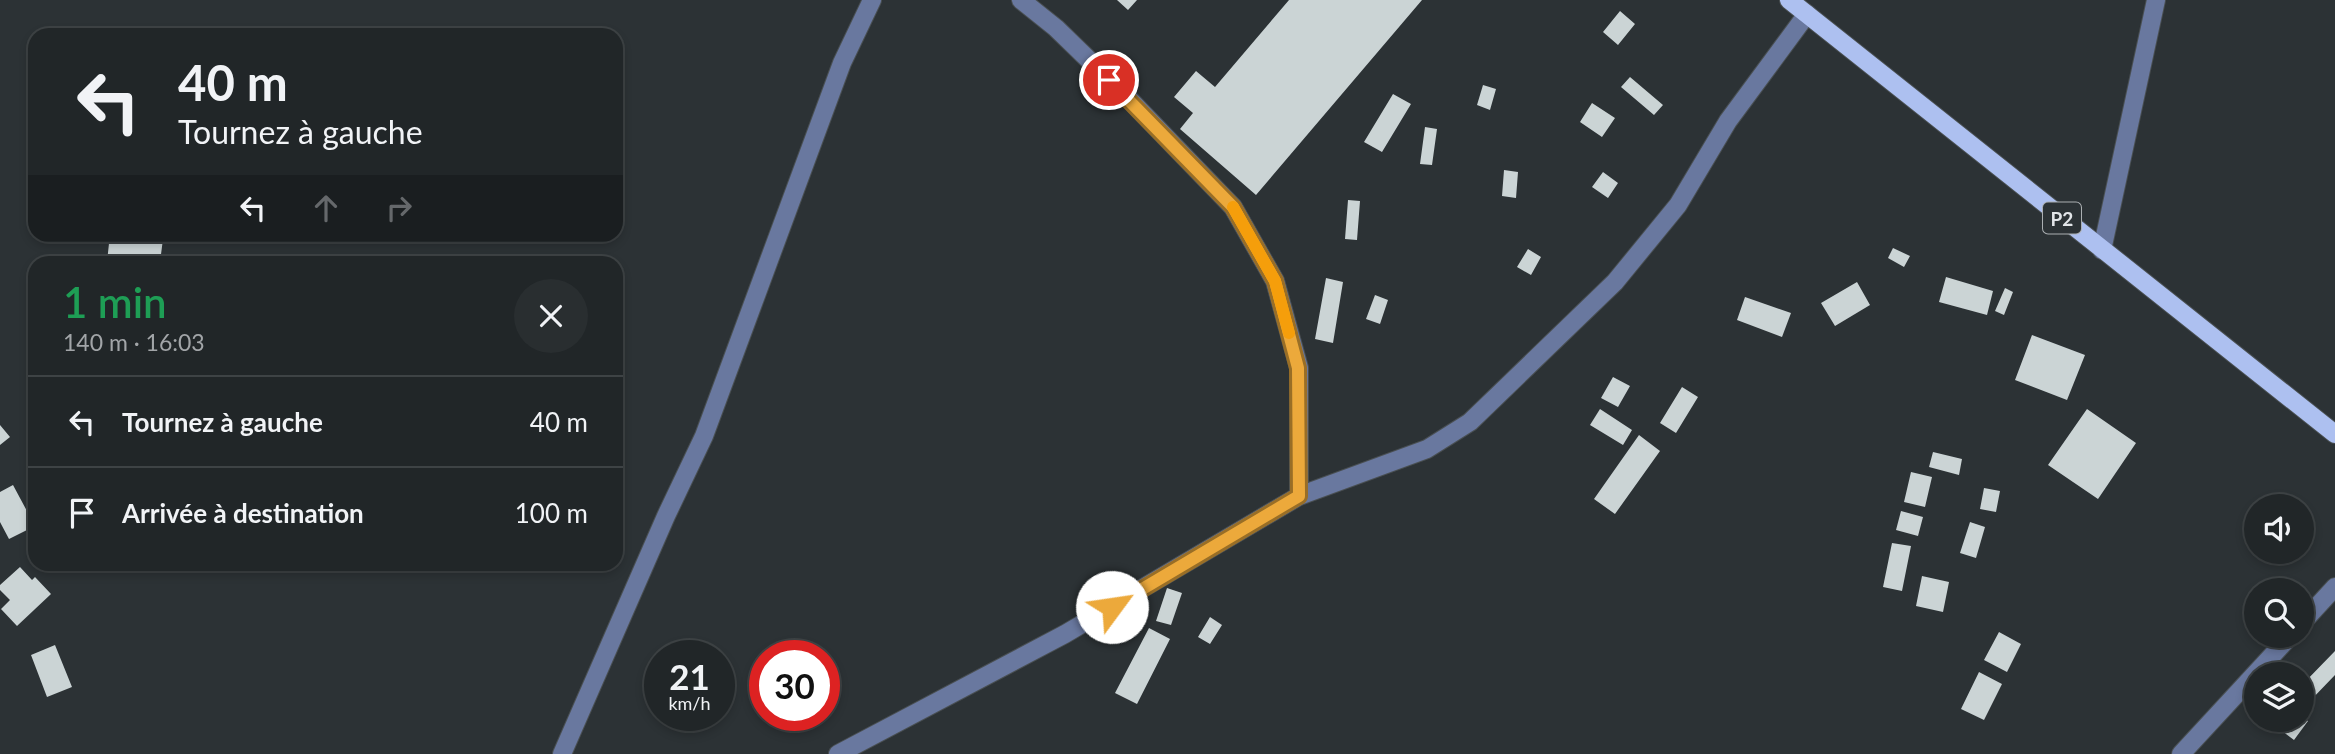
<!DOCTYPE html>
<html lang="fr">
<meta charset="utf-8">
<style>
:root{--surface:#212628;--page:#292e30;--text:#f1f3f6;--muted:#a2a5a8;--line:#3e4345}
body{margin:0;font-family:Lato,sans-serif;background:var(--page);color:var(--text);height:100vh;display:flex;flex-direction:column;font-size:26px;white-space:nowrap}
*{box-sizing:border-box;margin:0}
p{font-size:23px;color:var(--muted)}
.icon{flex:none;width:38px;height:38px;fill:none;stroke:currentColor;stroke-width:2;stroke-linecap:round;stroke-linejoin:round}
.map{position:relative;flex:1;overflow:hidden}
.details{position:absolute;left:28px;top:256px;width:595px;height:315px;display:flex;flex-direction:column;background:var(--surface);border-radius:21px;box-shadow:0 4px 10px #0003,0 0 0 2px var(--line)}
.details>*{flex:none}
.hud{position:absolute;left:28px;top:28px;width:595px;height:214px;border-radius:21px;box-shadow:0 4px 10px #0003,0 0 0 2px var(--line);background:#212628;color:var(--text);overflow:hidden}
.fabs{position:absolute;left:2244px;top:494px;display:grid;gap:14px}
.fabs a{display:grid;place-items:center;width:70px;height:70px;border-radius:50%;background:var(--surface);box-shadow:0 4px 10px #0003,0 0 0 2px var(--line);font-size:35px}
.speed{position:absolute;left:644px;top:640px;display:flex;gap:14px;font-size:35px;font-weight:700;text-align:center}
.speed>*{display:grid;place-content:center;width:91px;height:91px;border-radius:50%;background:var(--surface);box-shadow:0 4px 10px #0003,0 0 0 2px var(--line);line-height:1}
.speed small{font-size:18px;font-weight:400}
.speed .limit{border:10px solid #d22;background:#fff;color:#111}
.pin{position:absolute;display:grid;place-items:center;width:60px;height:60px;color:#fff;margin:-30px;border:4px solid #fff;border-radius:50%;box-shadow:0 2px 7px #0007}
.me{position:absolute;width:77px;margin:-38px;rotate:59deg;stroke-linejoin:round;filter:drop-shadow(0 0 5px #0008)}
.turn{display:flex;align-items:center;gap:24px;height:147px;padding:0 35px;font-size:32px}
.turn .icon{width:91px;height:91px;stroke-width:2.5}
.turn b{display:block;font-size:49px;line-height:60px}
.lanes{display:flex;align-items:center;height:66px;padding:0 35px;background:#0003;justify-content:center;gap:35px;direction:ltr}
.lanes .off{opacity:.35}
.round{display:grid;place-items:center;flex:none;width:74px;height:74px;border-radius:37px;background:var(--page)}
.head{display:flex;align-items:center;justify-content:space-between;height:119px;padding:0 35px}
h1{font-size:42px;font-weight:600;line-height:52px;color:#1e9e55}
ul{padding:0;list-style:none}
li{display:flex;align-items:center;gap:21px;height:91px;padding:0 35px;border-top:2px solid var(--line)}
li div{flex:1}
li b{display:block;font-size:26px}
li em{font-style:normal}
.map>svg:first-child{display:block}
.building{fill:#cbd4d5}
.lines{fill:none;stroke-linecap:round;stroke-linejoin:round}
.minor-casing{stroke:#494f52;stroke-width:20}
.major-casing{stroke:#494f52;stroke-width:20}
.minor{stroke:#69789f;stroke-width:18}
.major{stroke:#adc0f0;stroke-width:18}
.route-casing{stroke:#996e26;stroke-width:18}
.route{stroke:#eca93b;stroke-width:12}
.slow{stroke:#f59e0b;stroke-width:12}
.labels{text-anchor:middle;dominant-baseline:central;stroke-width:7;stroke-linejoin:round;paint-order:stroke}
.shield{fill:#2c3235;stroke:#abafb2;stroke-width:2}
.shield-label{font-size:19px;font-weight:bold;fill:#e2e5e8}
</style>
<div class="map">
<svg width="2335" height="754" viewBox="0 0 2335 754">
<rect width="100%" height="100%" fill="#2c3235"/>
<path class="building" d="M1117,0H1137L1128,10Z
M1289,0H1422L1256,195L1180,129L1193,113L1174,97L1196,71L1215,87Z
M1620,11L1635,24L1618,45L1603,32Z
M1630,77L1663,105L1654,115L1621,87Z
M1483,85L1496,89L1490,110L1477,105Z
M1393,94L1411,104L1382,152L1364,142Z
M1592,103L1615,118L1602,137L1580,122Z
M1425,127L1437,129L1432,165L1420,164Z
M1504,170L1518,172L1516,198L1502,196Z
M1603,172L1618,183L1608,198L1592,187Z
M1348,200L1360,201L1357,240L1345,239Z
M110,234L163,239L160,262H107Z
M1893,248L1910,256L1904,267L1888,258Z
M1528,249L1541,257L1531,275L1517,267Z
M1946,277L1993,291L1987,315L1939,302Z
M1326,278L1343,282L1333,343L1315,339Z
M1857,282L1870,305L1835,326L1821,303Z
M2005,288L2013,292L2004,315L1995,311Z
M1375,295L1388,300L1380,324L1366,319Z
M1745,297L1791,313L1782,337L1737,320Z
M2032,335L2085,355L2067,400L2015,380Z
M1613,377L1630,386L1618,407L1601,398Z
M1682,387L1698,397L1676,433L1660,423Z
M1600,409L1632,430L1623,445L1590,425Z
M2087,409L2136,443L2098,499L2048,465Z
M0,425L10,437L0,445Z
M1639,435L1660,451L1615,514L1594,499Z
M1933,452L1962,459L1959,475L1929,467Z
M1911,472L1932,477L1925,507L1904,502Z
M13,485L35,526L9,539L0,522V492Z
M1984,488L2000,491L1996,512L1980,509Z
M1901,511L1923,517L1918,536L1896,530Z
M1970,522L1985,527L1976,558L1960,553Z
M1892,543L1911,546L1902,591L1883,587Z
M20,567L32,580L35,577L51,594L17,626L1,609L10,600L0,590V585Z
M1922,576L1949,582L1943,612L1916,606Z
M1167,588L1182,593L1171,625L1156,621Z
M1210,617L1222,625L1210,644L1198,637Z
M1149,628L1170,639L1137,704L1115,693Z
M1999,632L2021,644L2007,672L1984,660Z
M55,645L72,687L47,697L31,655Z
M2335,651V675L2309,702L2301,694V686Z
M1979,672L2002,684L1984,720L1961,709Z
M2301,716L2308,721L2294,740L2278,728L2285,719H2301Z"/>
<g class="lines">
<defs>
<path id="minor" d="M1021,0L1056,28L1127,97L1233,207L1275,281L1299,368V496
M2102,250L2156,0
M2301,624L2335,587
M562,754L666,516L704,436L842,63L872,0
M838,754L1065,634L1299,496L1427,449L1470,422L1615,282L1678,205L1728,121L1807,14
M2181,754L2291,635"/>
<path id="major" d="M1789,0L2335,434"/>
</defs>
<use href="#minor" class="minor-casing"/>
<use href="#major" class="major-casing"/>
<use href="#minor" class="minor"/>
<use href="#major" class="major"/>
</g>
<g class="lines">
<defs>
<path id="route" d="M1109,80L1233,207L1275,281L1298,368L1299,496L1112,607"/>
</defs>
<use href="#route" class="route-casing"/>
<use href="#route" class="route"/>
<path class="slow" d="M1233,207L1275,281L1289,333"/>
</g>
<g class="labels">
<rect class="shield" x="2043" y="202.5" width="38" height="31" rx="5"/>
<g class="shield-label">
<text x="2062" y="218">P2</text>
</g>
</g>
</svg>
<div class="fabs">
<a><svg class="icon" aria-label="sound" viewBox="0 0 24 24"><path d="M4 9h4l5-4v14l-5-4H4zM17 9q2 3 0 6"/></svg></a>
<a><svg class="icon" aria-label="search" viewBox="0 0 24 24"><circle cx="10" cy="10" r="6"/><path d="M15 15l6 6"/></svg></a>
<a><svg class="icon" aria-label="layers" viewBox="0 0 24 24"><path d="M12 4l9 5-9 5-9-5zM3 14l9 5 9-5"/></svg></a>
</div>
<div class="speed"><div>21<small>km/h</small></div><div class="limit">30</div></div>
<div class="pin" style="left:1109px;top:80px;background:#d93025"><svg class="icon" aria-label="arrive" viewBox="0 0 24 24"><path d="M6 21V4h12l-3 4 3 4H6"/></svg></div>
<svg class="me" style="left:1112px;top:607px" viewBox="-20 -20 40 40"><circle r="19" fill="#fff"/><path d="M0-13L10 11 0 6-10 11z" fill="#eca93b"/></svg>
<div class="hud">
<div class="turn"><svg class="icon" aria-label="left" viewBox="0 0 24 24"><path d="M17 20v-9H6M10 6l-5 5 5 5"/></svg><div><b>40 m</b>Tournez à gauche</div></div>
<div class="lanes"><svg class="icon" aria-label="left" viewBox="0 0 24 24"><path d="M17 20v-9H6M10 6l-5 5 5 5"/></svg><svg class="icon off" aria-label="ahead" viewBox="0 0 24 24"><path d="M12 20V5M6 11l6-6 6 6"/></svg><svg class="icon off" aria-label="right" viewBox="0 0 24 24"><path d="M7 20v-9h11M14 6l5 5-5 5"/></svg></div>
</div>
<section class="details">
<div class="head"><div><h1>1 min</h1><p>140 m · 16:03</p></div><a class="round"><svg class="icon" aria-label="close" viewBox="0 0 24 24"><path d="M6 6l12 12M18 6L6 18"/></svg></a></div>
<ul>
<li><svg class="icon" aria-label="left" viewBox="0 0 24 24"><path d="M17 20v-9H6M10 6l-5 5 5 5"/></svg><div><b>Tournez à gauche</b></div><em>40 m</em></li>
<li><svg class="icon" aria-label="arrive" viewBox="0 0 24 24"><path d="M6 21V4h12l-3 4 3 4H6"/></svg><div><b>Arrivée à destination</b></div><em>100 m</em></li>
</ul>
</section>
</div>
